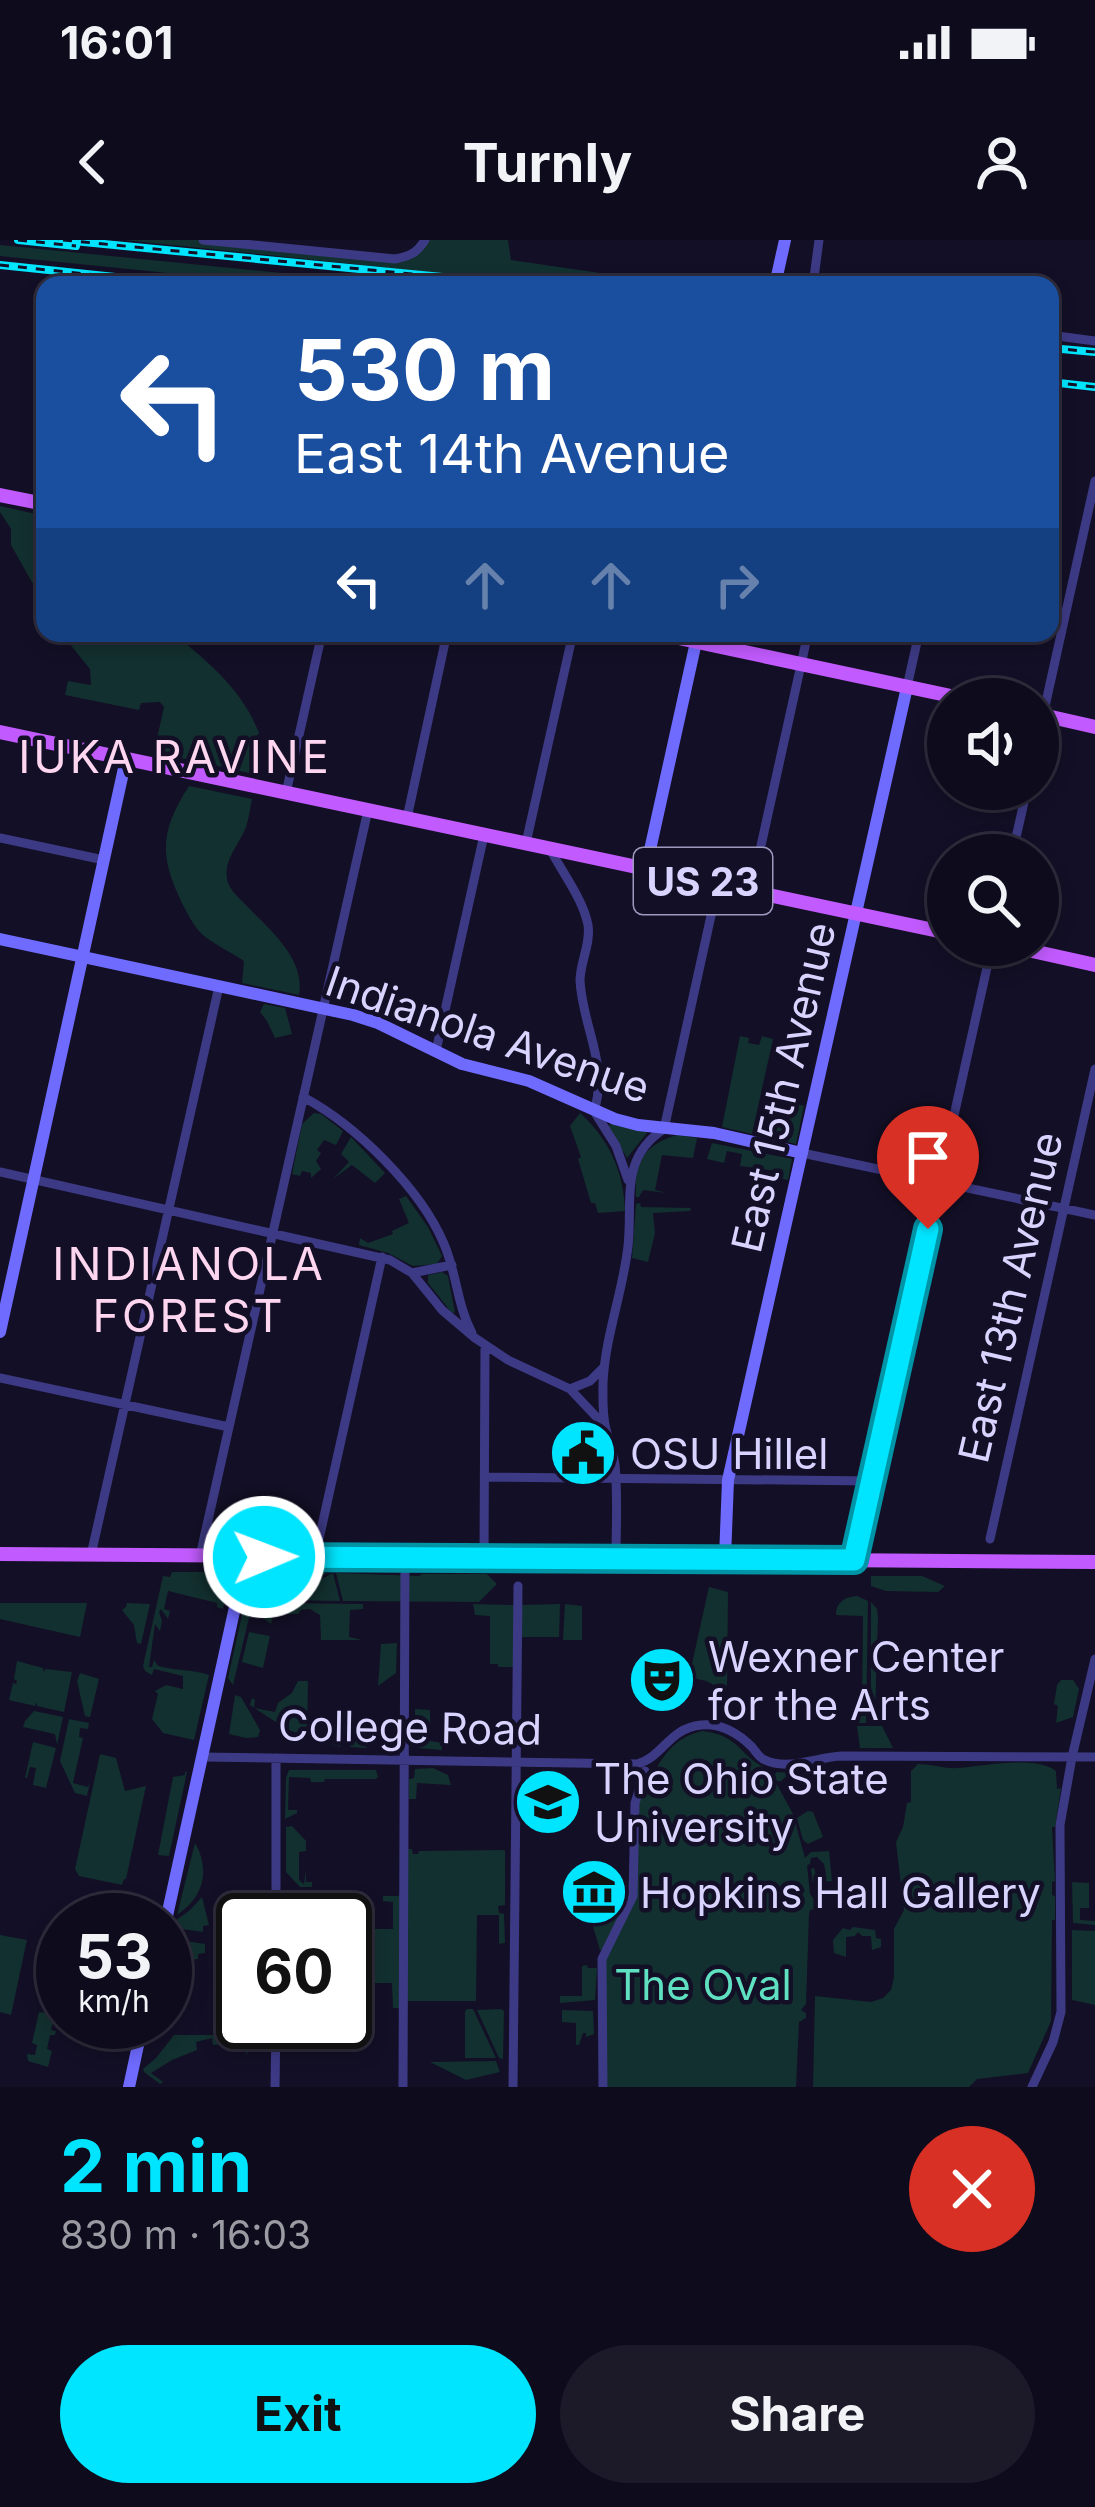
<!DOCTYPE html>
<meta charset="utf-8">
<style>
:root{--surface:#0e0b1c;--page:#1c1929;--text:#f1f3f6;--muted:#9b9ba3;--line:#2e2b3b;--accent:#00e5ff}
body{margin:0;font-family:Inter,sans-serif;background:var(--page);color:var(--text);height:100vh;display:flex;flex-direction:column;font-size:45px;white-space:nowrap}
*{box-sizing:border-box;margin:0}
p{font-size:39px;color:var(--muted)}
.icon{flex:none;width:66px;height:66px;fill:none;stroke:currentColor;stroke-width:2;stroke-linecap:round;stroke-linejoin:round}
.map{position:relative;height:1847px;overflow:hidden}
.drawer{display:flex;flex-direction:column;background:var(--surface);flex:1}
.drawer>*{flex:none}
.banner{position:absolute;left:36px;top:36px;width:1023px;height:366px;border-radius:24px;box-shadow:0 6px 18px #0003,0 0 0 3px var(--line);background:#1a4fa0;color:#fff;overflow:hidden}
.buttons{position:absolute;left:927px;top:438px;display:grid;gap:24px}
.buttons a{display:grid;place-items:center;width:132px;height:132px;border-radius:50%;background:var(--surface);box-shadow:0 6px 18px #0003,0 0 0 3px var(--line);font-size:60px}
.speed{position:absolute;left:36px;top:1653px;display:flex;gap:24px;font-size:60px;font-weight:700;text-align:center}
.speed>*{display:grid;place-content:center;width:156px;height:156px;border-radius:50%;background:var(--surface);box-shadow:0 6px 18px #0003,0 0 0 3px var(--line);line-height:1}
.speed small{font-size:30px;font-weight:400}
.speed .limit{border:6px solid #111;border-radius:18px;background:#fff;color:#111}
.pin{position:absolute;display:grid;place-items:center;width:102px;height:102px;color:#fff;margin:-123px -51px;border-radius:50% 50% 50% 0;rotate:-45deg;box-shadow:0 0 12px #0007}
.pin .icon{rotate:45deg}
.me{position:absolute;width:132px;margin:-66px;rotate:89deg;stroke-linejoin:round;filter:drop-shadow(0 0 9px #0008)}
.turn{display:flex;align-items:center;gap:42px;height:252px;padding:0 60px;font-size:54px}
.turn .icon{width:156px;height:156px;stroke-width:2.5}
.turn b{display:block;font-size:84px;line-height:102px}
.lanes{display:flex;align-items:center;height:114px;padding:0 60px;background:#0003;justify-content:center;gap:60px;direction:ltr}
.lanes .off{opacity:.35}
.round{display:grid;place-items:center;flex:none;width:126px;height:126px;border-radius:63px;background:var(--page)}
.head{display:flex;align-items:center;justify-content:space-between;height:204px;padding:0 60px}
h1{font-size:72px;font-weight:700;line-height:90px;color:var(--accent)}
.button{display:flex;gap:24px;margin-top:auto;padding:24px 60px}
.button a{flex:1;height:138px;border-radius:72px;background:var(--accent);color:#111;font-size:48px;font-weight:700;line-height:138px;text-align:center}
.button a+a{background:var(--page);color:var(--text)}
.status{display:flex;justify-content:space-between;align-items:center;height:84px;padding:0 60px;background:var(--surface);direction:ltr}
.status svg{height:33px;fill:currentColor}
header{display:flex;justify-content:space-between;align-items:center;height:156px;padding:0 60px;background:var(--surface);font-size:54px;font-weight:700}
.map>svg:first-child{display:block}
.green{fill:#12302f}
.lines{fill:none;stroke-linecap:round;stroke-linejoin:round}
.street{stroke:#3d3a85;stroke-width:9}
.secondary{stroke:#6f6bff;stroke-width:12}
.primary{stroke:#c25bff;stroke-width:14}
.rail-casing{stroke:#00e5ff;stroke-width:8}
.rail{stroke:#130f26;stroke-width:3;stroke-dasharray:9;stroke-linecap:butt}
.route-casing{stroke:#0095a6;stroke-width:30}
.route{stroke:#00e5ff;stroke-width:21}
.labels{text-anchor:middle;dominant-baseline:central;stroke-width:9;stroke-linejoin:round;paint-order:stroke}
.shield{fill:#130f26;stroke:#9e99be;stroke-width:3}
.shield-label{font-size:39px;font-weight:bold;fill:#d9d4ff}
.street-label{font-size:42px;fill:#d9d4ff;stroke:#130f26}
.poi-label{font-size:42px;fill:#d9d4ff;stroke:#130f26;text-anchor:start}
.park-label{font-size:42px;fill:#5fe0c0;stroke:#130f26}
.neighbourhood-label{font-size:45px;letter-spacing:3px;fill:#ffd6f0;stroke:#130f26}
</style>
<div class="status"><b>16:01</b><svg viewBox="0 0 49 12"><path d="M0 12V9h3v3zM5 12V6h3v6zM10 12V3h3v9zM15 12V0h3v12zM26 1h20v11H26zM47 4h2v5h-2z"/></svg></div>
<header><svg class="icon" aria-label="back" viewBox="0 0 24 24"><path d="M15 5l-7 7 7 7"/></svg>Turnly<svg class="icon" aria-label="person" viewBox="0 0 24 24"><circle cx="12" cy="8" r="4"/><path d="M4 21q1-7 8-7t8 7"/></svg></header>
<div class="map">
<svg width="1095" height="1847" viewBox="0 0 1095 1847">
<rect width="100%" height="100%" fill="#130f26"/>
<path class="green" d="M124,0H203L409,16L425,0H508L511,20L682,45H554Z
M0,5L403,45H285L0,16Z
M0,266L45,276V365L11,305V289L0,272Z
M61,393H173C209,423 242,449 259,493L252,503L257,519L254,534L154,512L164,467L160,462L141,463L139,470L65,455L68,441L91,445L90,429Z
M189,546L252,559C250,568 249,578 246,587C239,605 224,619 227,639C229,649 236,655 243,662C266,687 306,717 299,755L242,743L244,721C231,712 215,705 203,695C193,686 188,674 182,663C159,616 160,591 189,546Z
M264,764L285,768L292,794L275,798L267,781L260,772Z
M740,796L749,798L748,803L759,805L762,796L773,799L752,894L722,887Z
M789,862L804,866L796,904L756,895L763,872L761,884L772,887L784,885Z
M314,873L321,874L343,891L336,905L324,900L317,910L321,913L316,921L321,929L311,938V933L302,931L300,936L292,934L302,884Z
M580,873C609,899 624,932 625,971L598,973L595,963H591L578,919L581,917L570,886Z
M610,884L647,892V893L627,918L608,886Z
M677,895L697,898L693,918L662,915L655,950L667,953L643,950L639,957H636C634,923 643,905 677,895Z
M351,897L385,933L375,943L352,925L333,939L349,922L341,914Z
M712,903L792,919L788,940L775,937L776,931L740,926L742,914L727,911L724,923L707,919Z
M406,956L428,987L442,1016L437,1024L413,1026L388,1013L359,1005L360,998L368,1003L393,994L392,991L409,983L399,959Z
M640,963L641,967L691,968L690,971L653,973L655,993L648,1022L632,1018L636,964Z
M442,1032L448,1036L455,1073L451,1072L428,1043V1035Z
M172,1332H210L226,1355L223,1369L217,1367V1363L168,1351L164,1369L170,1371L168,1379L161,1369L159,1372L162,1381L160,1391L155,1384L149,1427H152L154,1420L158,1426C177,1431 191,1429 209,1435L194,1500L163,1493L152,1479L158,1454L155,1451L166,1445L183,1449V1436L154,1429L152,1435L145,1431L143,1426L163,1336L170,1337Z
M267,1332L327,1333L276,1360H257L262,1336Z
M333,1333L340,1361L282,1360Z
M336,1333L419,1336L422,1334H487L497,1344L479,1362L343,1361Z
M251,1334L259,1336L233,1445L228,1438Z
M871,1336H922L945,1346L938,1352L886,1351L871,1346Z
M709,1347L728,1352L727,1452L706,1441L689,1437Z
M857,1356L868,1361L866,1483H857V1474L862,1473L863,1376L836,1375C836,1362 845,1357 857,1356Z
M871,1362L877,1369L878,1378L875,1474L871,1476Z
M0,1363H87L80,1397L0,1379Z
M127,1363L150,1364L141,1404L137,1403L134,1385L122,1370L126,1367Z
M276,1363L363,1364V1369L350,1370L349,1397L362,1400H321L320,1375L310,1369L301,1370L298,1374H273L271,1384L257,1374Z
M473,1364L514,1365V1427H498V1424H490V1376L475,1375Z
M560,1364L559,1397H521V1365Z
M565,1364L582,1366V1400H563Z
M249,1392L270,1396L263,1428L242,1422Z
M397,1403L396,1433L378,1446L381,1404Z
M17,1421L43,1428L44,1433L45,1429L72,1432L64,1472L37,1466V1462L35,1466L9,1460L13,1443L16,1444L17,1441L14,1439Z
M80,1433L99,1439L90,1477L85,1476L77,1441Z
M1061,1440H1073L1079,1449L1073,1477L1056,1483L1058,1466L1054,1464L1057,1445Z
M298,1441H308L307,1496L288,1490L250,1465L252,1458L255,1460L254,1468L275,1472L278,1463L292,1453Z
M235,1455L241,1457L260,1490L258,1497L246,1498L229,1494Z
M415,1469L430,1470V1501L442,1503V1510L418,1508L415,1501Z
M34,1471L63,1477L57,1505L55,1494L23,1487L25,1481Z
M69,1479L89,1483L88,1489L80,1488L79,1497L83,1498L73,1543L88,1547L90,1542L87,1556L75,1553L60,1521Z
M857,1486H882L893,1508H860Z
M330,1490H334V1494L336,1490H373V1493L366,1508L350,1507V1503H343L340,1507L333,1505L332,1499L328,1505L325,1504V1494Z
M702,1491C742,1495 741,1520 769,1529L773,1536L777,1532L790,1533L781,1541H775L793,1574L805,1618L811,1612L829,1611L832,1641L813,1643L811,1629L814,1628L817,1638H823L826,1633L824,1624L817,1617L811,1618L810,1624L807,1625L810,1654L821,1668L810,1670L809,1674L806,1764L801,1770L806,1773V1778L799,1782L796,1847H603L602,1719L628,1670L634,1578L645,1531L655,1530C668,1509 678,1497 702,1491Z
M33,1502L56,1508L46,1548L33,1545L36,1528L30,1527L27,1538H25Z
M100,1514L116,1518L125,1551L146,1546L126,1639H124L122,1645L79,1636L75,1629Z
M918,1524C932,1524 944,1529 958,1528C983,1526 1036,1515 1056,1531L1057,1549L1061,1548L1055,1587H1052L1055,1641L1052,1642V1655L1055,1656V1680H1052L1051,1781L1028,1833L977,1839L969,1847H813L815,1756L871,1762L883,1758L891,1750L894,1737V1689L904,1670L896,1602L903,1587L907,1563L911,1562V1531Z
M433,1528L448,1535L451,1545L417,1543L416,1559H409V1539L414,1538L415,1529Z
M289,1530H376L378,1537L376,1539H325L324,1542H311L310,1538L289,1537L288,1570H297V1573L285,1579L286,1538Z
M185,1532H187L169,1616L158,1615L173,1537L185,1535Z
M808,1571L813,1572L823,1597L808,1604L803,1600L797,1578Z
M292,1586L306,1601V1611L299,1612V1640L304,1644L306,1630V1642H312V1647H300L286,1632V1587Z
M195,1603C211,1631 203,1658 177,1675Z
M408,1609H412L413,1614H418L419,1611L505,1610V1665L498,1666L499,1673L504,1674L505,1703L499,1704V1675H477L476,1761H400L399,1768H393L392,1743H345V1689H393V1662L383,1661V1656H399L400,1651H408Z
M1072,1642L1089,1643V1668H1080V1680L1095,1681V1685L1073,1683Z
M202,1657L209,1685L203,1686V1692L174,1688L176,1680L189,1671Z
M589,1673L622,1674L604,1709L600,1710Z
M853,1687L875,1690L876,1698L881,1699V1707L872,1710L871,1696H862L858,1692L855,1696L846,1697V1717L834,1713L833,1700L843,1688L850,1690Z
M1072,1690L1095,1691V1765L1072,1760Z
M0,1695L27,1700L11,1775L0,1772Z
M172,1699L205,1704V1713L198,1714V1719L169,1723L167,1721Z
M587,1725L588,1728H597L595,1760L560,1763V1756H582V1726Z
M467,1769H473L496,1818H465V1772Z
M501,1769L504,1771L503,1819L499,1818L477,1770Z
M562,1770L593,1771L594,1794L586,1797V1793H583L579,1805H576V1783L562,1782Z
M39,1772L61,1775L60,1778H54L51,1790L56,1791L55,1795H50L47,1809L52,1811L48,1827L28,1821L27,1814L35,1815L37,1805L32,1803Z
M174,1795H254V1807L245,1815L251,1802L213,1805L212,1798L196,1802L197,1810L172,1820L151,1833L163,1842L160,1844L144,1832L143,1829L156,1818Z
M496,1821L500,1832L466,1840L430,1822Z"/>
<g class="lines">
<path class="street" d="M203,0L395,19C410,16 417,13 425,0
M813,45L819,0
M1050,95L1095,101
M907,447L919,393
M1038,498L1095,241
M286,553L322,393
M407,578L447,393
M0,598L104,620
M526,603L573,393
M550,609C562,632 583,659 588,685C591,704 580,722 580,741C583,789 609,824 594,871L616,906L628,940
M1012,615L1027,549
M751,651L808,393
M436,811L484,595
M303,857C356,885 421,949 444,1004C457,1034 457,1065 472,1093
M802,913L1095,975
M0,932L390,1020L412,1033L442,1070L475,1098L508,1120L570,1149L603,1184
M412,1033L452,1025
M0,1138L229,1187
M570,1149L590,1141L604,1127
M485,1237L872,1241
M990,1299L1095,829
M91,1315L219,746
M200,1316L368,570
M305,1316L319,1299L382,1017
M484,1316L485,1106
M616,1318C616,1287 618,1255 615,1225C613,1212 609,1201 606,1189C602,1175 603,1157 603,1143C605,1096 623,1052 628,1006C633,961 619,918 664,889L718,644
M855,1320L992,705
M202,1517L637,1524C663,1517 669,1488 701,1485C721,1483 738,1493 752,1507C756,1512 759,1518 765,1520C788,1531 818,1517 841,1516L1095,1517
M276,1680V1518
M275,1847L276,1782
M403,1847L405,1316
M513,1847L518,1346
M603,1847L602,1719L633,1656L635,1563L645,1531
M1032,1847L1053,1802L1061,1772L1060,1585L1072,1517L1095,1419"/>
<path class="secondary" d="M775,45L785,0
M646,628L698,393
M0,699L353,775L378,783L462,824L529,841L615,879L638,885L714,893L802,913
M0,1092L126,519
M725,1318L728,1240L907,447
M165,1685L246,1317
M129,1847L143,1782"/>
<path class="primary" d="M0,255L45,264
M655,393L965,459
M1038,474L1095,487
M0,492L948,693
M1005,705L1095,725
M0,1314L1095,1322"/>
<defs>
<path id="rail" d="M18,0L76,6
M63,0L524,45
M0,25L192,45
M1050,108L1095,112
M1050,142L1095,147"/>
</defs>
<use href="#rail" class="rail-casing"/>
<use href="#rail" class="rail"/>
</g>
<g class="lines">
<defs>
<path id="route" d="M264,1317L854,1320L928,989"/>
</defs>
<use href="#route" class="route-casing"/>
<use href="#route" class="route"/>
</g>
<defs>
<symbol id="civic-disc" viewBox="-11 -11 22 22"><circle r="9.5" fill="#00e5ff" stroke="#130f26"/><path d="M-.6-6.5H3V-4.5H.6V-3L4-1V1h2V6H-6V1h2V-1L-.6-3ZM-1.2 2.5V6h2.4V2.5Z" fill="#111"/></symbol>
<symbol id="theatre-disc" viewBox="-11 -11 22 22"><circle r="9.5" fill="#00e5ff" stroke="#130f26"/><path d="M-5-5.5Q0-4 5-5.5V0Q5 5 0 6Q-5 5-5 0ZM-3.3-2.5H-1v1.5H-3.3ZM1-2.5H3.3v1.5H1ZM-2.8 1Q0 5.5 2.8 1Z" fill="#111"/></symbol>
<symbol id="university-disc" viewBox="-11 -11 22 22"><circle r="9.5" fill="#00e5ff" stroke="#130f26"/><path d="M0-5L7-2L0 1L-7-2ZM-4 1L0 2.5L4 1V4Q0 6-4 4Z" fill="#111"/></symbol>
<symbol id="museum-disc" viewBox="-11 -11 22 22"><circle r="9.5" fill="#00e5ff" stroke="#130f26"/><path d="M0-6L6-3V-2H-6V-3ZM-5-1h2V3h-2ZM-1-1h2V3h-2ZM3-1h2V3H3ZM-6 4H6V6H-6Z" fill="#111"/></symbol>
</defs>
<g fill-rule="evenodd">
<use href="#civic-disc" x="545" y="1175" width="76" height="76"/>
<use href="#theatre-disc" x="624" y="1402" width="76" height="76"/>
<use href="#university-disc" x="510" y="1524" width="76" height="76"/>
<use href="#museum-disc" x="556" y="1614" width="76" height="76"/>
</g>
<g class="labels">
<rect class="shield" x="634" y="608" width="138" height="66" rx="9"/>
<g class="shield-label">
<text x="703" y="641">US 23</text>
</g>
<g class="street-label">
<text transform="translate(488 794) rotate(19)">Indianola Avenue</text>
<text transform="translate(783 847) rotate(-77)">East 15th Avenue</text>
<text transform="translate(1010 1057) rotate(-77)">East 13th Avenue</text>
<text transform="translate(410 1487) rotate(1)">College Road</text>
</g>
<g class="poi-label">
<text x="630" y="1213">OSU Hillel</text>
<text x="708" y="1416">Wexner Center<tspan x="708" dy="48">for the Arts</tspan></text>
<text x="594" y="1538">The Ohio State<tspan x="594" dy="48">University</tspan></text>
<text x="640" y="1652">Hopkins Hall Gallery</text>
</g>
<g class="park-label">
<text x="703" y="1744">The Oval</text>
</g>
<g class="neighbourhood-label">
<text x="175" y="516">IUKA RAVINE</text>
<text x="189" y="1023">INDIANOLA<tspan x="189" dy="52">FOREST</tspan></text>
</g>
</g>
</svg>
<div class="buttons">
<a><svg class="icon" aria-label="sound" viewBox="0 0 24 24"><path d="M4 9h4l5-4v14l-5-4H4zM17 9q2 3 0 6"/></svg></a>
<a><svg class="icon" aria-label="search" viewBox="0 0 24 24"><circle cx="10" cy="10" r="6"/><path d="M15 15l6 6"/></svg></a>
</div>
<div class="speed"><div>53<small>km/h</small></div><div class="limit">60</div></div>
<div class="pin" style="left:928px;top:989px;background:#d93025"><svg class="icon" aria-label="arrive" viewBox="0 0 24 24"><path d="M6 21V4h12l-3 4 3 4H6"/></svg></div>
<svg class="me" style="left:264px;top:1317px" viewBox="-20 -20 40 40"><circle r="17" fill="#00e5ff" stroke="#fff" stroke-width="3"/><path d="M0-11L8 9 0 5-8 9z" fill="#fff"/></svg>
<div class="banner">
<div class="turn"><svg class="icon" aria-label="left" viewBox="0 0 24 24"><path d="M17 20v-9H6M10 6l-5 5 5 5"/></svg><div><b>530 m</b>East 14th Avenue</div></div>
<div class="lanes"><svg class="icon" aria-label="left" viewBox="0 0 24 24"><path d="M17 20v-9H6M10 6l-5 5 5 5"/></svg><svg class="icon off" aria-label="ahead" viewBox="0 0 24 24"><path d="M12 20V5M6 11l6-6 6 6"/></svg><svg class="icon off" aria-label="ahead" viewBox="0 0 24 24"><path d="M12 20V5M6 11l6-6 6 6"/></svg><svg class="icon off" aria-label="right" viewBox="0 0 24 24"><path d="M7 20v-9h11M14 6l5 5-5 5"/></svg></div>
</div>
</div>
<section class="drawer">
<div class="head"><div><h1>2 min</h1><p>830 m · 16:03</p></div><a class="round" style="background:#d93025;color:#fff"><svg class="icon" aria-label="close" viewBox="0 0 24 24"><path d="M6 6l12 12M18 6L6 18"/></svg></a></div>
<div class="button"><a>Exit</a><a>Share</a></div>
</section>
